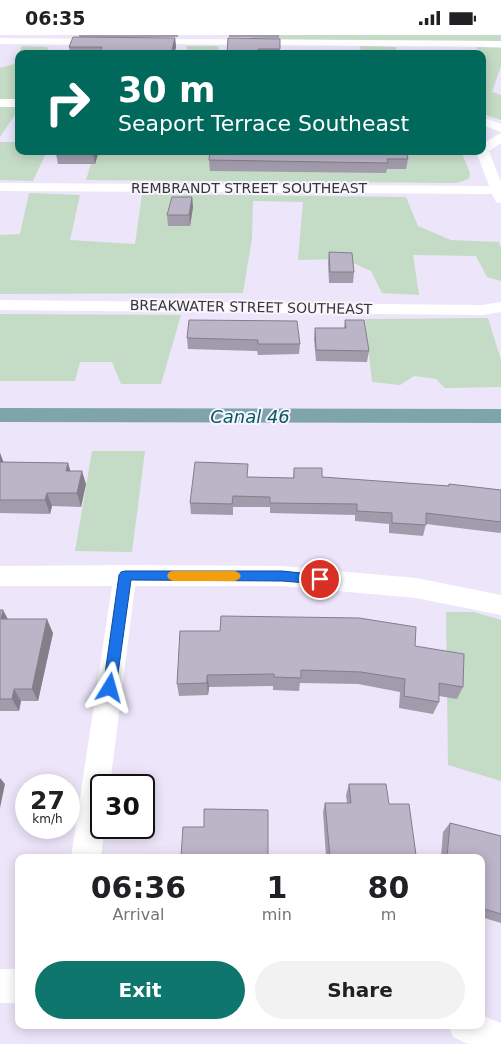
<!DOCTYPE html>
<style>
:root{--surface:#fff;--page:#f2f2f2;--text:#202124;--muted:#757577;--accent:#0f766e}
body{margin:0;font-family:"DejaVu Sans",sans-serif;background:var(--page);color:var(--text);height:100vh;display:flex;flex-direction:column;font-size:19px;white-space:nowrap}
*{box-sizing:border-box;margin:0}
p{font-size:16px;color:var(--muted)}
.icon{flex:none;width:28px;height:28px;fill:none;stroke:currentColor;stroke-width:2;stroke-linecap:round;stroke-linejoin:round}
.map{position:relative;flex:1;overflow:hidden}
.side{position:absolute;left:15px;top:819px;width:470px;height:175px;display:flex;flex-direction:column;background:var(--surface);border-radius:10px;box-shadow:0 2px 12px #0003}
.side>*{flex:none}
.top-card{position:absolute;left:15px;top:15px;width:471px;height:105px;border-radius:10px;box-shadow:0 2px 12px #0003;background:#00695c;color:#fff;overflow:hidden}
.speed{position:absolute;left:15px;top:739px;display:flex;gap:10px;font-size:25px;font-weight:700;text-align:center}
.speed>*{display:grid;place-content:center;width:65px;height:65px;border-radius:50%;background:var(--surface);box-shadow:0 2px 12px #0003;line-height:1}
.speed small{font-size:12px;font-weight:400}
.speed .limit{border:2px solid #111;border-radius:8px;background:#fff;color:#111}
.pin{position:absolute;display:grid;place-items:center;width:42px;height:42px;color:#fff;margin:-21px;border:2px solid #fff;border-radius:50%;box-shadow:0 1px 5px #0007}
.me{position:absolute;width:55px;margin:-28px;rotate:8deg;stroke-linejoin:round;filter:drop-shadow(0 0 4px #0008)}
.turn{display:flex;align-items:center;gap:18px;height:105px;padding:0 20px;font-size:22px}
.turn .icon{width:65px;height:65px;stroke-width:2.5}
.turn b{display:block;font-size:35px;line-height:42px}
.eta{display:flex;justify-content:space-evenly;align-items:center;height:85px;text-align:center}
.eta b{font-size:30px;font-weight:700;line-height:35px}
.cta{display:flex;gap:10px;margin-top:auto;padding:10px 20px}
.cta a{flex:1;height:58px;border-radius:30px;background:var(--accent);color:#fff;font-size:20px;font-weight:700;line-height:58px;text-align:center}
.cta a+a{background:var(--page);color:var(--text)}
.status{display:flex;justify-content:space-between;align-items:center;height:35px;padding:0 25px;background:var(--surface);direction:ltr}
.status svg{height:14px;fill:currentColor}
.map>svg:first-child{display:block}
.green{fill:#c4dbc6}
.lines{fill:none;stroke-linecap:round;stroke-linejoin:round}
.canal{fill:#7fa4ab;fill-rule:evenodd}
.minor{fill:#fff;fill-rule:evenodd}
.wall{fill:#a29bab}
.shaded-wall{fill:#847e8b}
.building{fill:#bcb4c7;stroke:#847e8b}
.route{fill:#1a73e8;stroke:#114b97}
.slow{fill:#f59e0b}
.labels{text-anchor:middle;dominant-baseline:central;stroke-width:4;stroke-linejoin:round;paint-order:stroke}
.far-street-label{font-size:14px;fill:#37343b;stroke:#f8f5fd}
.water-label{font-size:18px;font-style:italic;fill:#045863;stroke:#f8f5fd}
</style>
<div class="status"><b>06:35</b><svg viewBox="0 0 49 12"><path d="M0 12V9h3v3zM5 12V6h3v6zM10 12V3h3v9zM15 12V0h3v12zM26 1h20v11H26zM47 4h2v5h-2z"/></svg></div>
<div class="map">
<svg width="501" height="1009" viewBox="0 0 501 1009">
<rect width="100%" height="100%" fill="#ede5f9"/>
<path class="green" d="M252,0H501V6L251,4Z
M22,11L47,12L50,19H19V65H0V33L14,29Z
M186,11H218L219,19L188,17Z
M360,11L396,12L397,19H361Z
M477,12L501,13V31L492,57L501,60V85L483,79L482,19H478Z
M0,72H19V74L0,102Z
M0,107H19V116H47L33,146L0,145Z
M95,116H461L470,138L469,144L456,148L86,145Z
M29,158L80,160L70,205L135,209L142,159L406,162L418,191L451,205L499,207L501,212V246L487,242L476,221L413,220L419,260L382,258L371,236L344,224L298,225L303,167L253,166L252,203L243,258L0,259V200L20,199Z
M0,279L181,280L161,349H121L112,327H80L75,346H0Z
M488,283L501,325V352L445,353L436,344L414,341L400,350L372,347L365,284Z
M92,416H145L132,517L75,516Z
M446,577H474L501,585V746L448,730Z"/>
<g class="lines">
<path class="canal" d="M0,373L501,374V388L0,387Z"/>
<path class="minor" d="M0,3L103,4L108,7L103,10L0,9Z
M145,4L501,6V12L141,9V5Z
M0,64H19V72H0Z
M482,82L501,89V97L482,90Z
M501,98V108L489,116L501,147V168L496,167L492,159L0,156V148L489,151L476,116H482V109Z
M0,265L482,270L501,267V277L482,280L0,275Z
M125,530L282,531L416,543L501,560V580L416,563L282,551H135L110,750H101V792H105L101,822H71L112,551H0V531Z
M0,934H19V968H0Z
M481,980L501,988V1009H468L453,1002L448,990H481Z"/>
</g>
<path class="wall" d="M79,0H178V2H79Z
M229,0H279V3L229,2Z
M175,3L176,12L174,19H70L69,12Z
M280,4V19H227Z
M57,116H99L95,129H58L56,119Z
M408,124L406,134H387L386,138L210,136L209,125Z
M192,162L193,172L190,191H168L167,180Z
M329,217L354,237L353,248H329L328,228Z
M189,285L300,309L299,319L258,320L257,316L188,314L187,303Z
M345,285L369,316L367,327L316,326L314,304L315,293H344Z
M0,418L3,427L68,428L70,436L86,449L81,472L52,471L50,479L0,478Z
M294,433L322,442L448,451L449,449L501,455V497L500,498L426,489L423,501L389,498V489L355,486V480L270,478V472H233V480L191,479L190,468L248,442L293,443Z
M0,575L7,584L53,598L38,666H21L19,676H0Z
M180,596L415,611L463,652L457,664L439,661V667L433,679L399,673L400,657L358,649L300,648L299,656L273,655V651L209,652L208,660L179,661L177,649Z
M349,749L389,769L416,820L414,822H326L323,777L325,768H347L346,760Z
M450,788L501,801V888L481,882V822H441L443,797Z"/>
<path class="shaded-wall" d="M175,3L176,12L174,19H171Z
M94,116H99L95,129L93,119Z
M192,162L193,172L190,191L189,180Z
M0,418L5,431L0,436Z
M68,428L72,441L66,436Z
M82,436L86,449L81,472L77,458Z
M47,458L52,471L50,479L45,465Z
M3,575L10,588L1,584Z
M47,584L53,598L38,666L32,654Z
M207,640L209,652L208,660L207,648Z
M14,654L21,666L19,676L12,664Z
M0,743L5,749L0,773Z"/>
<path class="building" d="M73,2L175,3L171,19H137L128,16L127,19H106L107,17H100L102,12H69Z
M228,3L280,4V14H258V19H227Z
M57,116H94L93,119H56Z
M210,116H406L408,124H387L388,128L209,125Z
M172,162H192L189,180H167Z
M329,217L352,218L354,237H330Z
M189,285L297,286L300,309H258V305L187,303Z
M345,285H364L369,316L316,315L315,293H346Z
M0,427L68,428L66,436H82L77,458H47L45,465H0Z
M195,427L248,429L247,442L294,443V433H322V442L449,451V449L501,455V487L426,478V490L392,488V478L357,476V469L270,468V462L233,461L232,469L190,468Z
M0,575H3L1,584H47L32,654H14L12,664H0Z
M221,581L359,583L416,592L415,611L464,619L463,652L439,648V667L404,661L405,644L361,637L301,635V643L274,642V639L207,640V648L177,649L180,596H220Z
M349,749H386L389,769H409L416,820L367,821V822H330L325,768H351Z
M204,774L268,775V822H181L183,792H204Z
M450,788L501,801V879L481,873V822H447Z"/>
<path class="route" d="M125,536H282L320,540L324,541L326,544L324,548L320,549L282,546L131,545L116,653L114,658L110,659L105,658L103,653L119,540L121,537Z"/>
<path class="slow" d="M173,536H235L239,538L241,541L239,544L235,546H173L169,544L167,541L169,537Z"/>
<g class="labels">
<g class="far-street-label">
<text x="249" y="153">REMBRANDT STREET SOUTHEAST</text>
<text transform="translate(251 272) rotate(1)">BREAKWATER STREET SOUTHEAST</text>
</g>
<g class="water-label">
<text x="250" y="381">Canal 46</text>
</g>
</g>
</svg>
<div class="speed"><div>27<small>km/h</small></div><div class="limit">30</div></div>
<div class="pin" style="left:320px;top:544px;background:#d93025"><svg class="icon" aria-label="arrive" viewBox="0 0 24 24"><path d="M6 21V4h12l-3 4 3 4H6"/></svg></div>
<svg class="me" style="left:110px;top:653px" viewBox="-20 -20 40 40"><path d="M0-17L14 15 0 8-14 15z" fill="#1a73e8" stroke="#fff" stroke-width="4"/></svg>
<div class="top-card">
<div class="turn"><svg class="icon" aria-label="right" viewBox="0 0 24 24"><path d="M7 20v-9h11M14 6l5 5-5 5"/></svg><div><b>30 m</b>Seaport Terrace Southeast</div></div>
</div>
<section class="side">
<div class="eta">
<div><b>06:36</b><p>Arrival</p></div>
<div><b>1</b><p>min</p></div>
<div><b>80</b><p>m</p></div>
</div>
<div class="cta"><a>Exit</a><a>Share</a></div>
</section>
</div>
